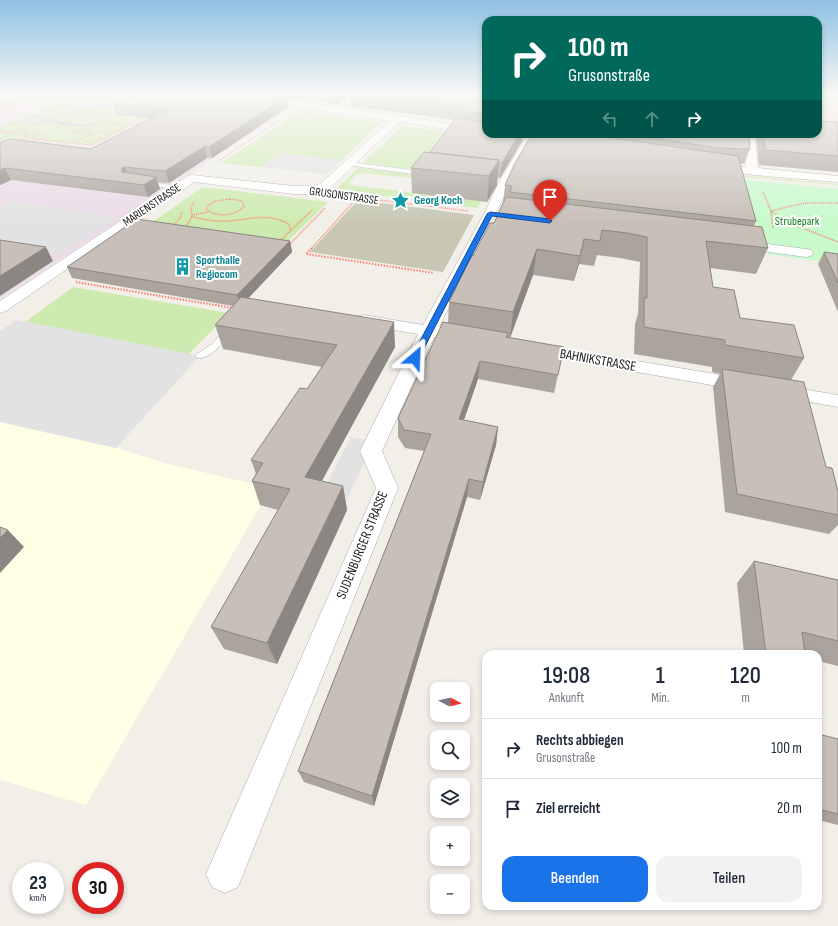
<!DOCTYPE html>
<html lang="de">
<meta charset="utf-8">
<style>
:root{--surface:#fff;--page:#f2f2f3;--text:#1f2937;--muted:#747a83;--line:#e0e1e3;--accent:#1a73e8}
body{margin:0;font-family:"Sofia Sans Condensed",sans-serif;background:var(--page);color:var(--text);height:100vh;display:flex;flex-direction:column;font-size:15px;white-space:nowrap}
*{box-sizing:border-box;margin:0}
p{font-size:13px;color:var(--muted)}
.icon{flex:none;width:22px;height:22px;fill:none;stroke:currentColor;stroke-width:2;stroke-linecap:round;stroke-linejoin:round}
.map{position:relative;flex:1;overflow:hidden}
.details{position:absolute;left:482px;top:650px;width:340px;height:260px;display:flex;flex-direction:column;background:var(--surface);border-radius:12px;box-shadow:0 2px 6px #0003}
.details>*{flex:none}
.banner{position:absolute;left:482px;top:16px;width:340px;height:122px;border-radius:12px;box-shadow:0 2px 6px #0003;background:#00695c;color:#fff;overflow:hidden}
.needle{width:26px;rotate:97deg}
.tools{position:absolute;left:430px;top:682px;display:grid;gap:8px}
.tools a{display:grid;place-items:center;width:40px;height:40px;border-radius:8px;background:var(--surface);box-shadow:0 2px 6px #0003;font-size:20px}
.speed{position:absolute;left:12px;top:862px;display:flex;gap:8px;font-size:20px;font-weight:700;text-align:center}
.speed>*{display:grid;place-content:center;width:52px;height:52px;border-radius:50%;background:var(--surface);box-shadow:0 2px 6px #0003;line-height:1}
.speed small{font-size:10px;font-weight:400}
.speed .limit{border:6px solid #d22;background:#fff;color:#111}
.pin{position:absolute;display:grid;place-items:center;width:34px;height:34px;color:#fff;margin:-41px -17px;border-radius:50% 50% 50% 0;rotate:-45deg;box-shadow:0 0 4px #0007}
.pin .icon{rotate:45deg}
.me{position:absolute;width:44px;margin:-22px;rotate:26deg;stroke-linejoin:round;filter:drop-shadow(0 0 3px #0008)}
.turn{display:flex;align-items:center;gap:14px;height:84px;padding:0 20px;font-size:18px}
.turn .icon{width:52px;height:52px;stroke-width:2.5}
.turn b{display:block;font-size:28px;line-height:34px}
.lanes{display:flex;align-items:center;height:38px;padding:0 20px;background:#0003;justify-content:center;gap:20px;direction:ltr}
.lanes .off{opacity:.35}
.eta{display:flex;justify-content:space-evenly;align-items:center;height:68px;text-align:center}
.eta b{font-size:24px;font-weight:600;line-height:28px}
.action{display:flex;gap:8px;margin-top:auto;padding:8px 20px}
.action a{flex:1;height:46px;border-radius:12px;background:var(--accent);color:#fff;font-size:16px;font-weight:600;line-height:46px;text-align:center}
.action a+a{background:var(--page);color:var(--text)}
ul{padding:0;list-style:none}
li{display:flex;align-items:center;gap:12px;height:60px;padding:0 20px;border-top:1px solid var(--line)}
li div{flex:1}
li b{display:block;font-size:15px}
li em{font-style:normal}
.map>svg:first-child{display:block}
.commercial{fill:#f2dad9}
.industrial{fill:#ebdbe8}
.education{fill:#ffffe5}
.construction{fill:#c7c7b4}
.grass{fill:#cdebb0;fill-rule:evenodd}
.park{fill:#c8facc}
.parking{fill:#e2e2e2}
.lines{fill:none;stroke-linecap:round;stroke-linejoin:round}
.stream{fill:#aad3df;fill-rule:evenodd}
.lane-casing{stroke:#a9a9a9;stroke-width:1}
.street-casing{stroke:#a9a9a9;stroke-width:1}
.path-far2{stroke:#fa8072;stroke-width:1;stroke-dasharray:1 1;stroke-linecap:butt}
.path-far1{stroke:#fa8072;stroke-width:1.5;stroke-dasharray:1 1;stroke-linecap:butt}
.path{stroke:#fa8072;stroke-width:2;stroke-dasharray:1.5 1.5;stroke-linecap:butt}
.lane{fill:#fff;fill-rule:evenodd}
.street{fill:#fff;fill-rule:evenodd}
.wall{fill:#aba49e}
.shaded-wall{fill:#8b8681}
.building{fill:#c7bfb8;stroke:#8b8681}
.route{fill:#1a73e8;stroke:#114b97}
.labels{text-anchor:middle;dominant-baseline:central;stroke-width:4;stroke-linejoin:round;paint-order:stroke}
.far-street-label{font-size:12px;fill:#222;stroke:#fff}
.far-culture-label{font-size:12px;font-weight:bold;fill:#0d838f;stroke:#fff;text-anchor:start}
.far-park-label{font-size:12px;fill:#0c8416;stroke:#fff}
.street-label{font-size:14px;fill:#222;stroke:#fff}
</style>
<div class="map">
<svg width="838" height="926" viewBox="0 0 838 926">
<rect width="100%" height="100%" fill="#f2efe9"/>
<path class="commercial" d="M818,96L838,98V127L818,125Z"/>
<path class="industrial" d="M0,94H183L264,106L290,108L0,299Z"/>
<path class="education" d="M0,422L116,448L168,464L271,488L86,805L0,780Z"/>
<path class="construction" d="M0,97L28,100L0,111Z
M358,200L474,215L443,272L310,252Z"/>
<path class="grass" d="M55,104L153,113L92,145L27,138L15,143L0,141V126Z
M302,111L381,122L342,160L279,153L261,167L221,163Z
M402,126L452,132L422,171L363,163Z
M358,168L491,183L477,208L336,190ZM361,173L411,178L412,177L475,198L473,200L350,185L351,183L349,182L356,175H359Z
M738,175L838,184V185L733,176Z
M203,187L328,202L279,250L141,230Z
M73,287L229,313L189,354L25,322Z"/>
<path class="park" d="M739,179L838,189V264L768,254Z"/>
<path class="parking" d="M279,153L342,160L327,174L261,167Z
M13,201L117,217L59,254L0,244V208Z
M16,320L200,356L116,448L0,422V331Z
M351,437L374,442L346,501L320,496Z"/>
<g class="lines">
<path class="stream" d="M33,116L47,117V119L44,120L95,126L93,127L40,122L35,124L20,122ZM34,118L41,119L34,122L27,121Z"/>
<defs>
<path id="lane" d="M818,100L838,102V104L818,102Z
M348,162L428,172L431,174L428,176L346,165V163Z
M144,181L178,186L181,188L178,190L142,184V182Z
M230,326L235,329C228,338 209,361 197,358L195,356L197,354L212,344L227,327Z"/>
<path id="street" d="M225,94H250L486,129V134H490L486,135L399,122L328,190L312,194H294L194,182L6,311L0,313V301L188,176L192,175L294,186H312L320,184L390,121L229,97Z
M528,134H539L534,139C500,201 471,265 439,327L449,329L452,333L449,337L443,338L434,337L382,451L398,488L238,887L225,893L212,887L206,874L376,488L360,451L418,334L358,324L356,320L358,316L364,315L423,325L484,214L499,182Z
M745,134H755L758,168L838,176V182L754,175L708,169L706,167L712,164L746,167Z
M737,240L806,249L811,250L813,253L811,256L806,257L732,247L730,244L732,241Z
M534,344L746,379L753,381L756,385L753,389L746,391L528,353L525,349L528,345Z
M778,385L838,395V407L771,395L768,391L771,387Z"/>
</defs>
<use href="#lane" class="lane-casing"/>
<use href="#street" class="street-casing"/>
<path class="path-far2" d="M75,108L91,110L80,114L69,113L79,109
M46,111L58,112L70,107
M89,113L111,116L91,125L68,123Z
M35,116L50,118
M51,121L65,115L77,116L63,122
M98,122L125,125
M17,123L34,125
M114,124L128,117
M70,126L66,128L73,132L92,134L74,142
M0,129L59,106L76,107L45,120L68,123
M0,130L12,132L26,126L13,124
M82,130L111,133
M0,132L29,136L25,137
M18,132L39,134
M32,138L63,125
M0,139L41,122L86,127L75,132
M0,141L7,142
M18,141L27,138L92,145L147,117
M88,144L136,121
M218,161L279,121"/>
<path class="path-far1" d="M763,192L771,211L789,223L838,242
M346,196L468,211
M230,199L242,201L244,207C233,216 217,218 206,209L207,206L216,201Z
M194,203L191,207L192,217C203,219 215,222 227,221C250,220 266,212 289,224L290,230
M192,215L208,212
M173,226L180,218L182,211
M186,227L192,217
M773,228L771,211L804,203H838
M280,241L312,210
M288,246L325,208
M311,249L357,198"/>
<path class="path" d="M312,248L306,254L434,273
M76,282L233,308"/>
<use href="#lane" class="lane"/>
<use href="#street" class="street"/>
</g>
<path class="wall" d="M136,94H486V134L522,141L500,178H497V185L487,202L412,193L411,168L430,152L455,120L351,106L350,95L337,104L301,99L299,100L287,98L288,107L212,158H207L169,183L158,182L160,189L148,197L11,180L0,185V143L91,149L151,118L117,115L113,104Z
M838,122V172L759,165L756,134H818Z
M532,134H749L750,149L744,164L740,163L756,221L754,226L768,248L756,274L710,268L713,287L740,318L804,358L791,380L826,467L838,491V525L829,534L725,512L713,387L720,374L712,372V367L634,354L635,324L638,314L640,262L620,258L597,255L594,266L579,264L574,281L533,275L510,338L558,375L554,393L478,379L464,420L498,427L496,445L480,500L467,497L374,806L304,782L298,771L424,451L405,448L398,437V418L448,323L449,302L473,256L494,223L503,203L505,185Z
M290,241L292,252L248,298L395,347L322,481L343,486L347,510L277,664L224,649L211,627L278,510L260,505L252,481L256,474L251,460L307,389L322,367L223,349L215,325L233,306L72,278L67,267Z
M824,252L838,254V312L818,264Z
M754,561L838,580V666L818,661V654H744L737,583Z
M818,734L838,739V825L818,820Z"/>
<path class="shaded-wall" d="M298,94H300L301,99L299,100Z
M336,94H350V95L337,104Z
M286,97L288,107L212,158L209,147Z
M519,134H522V141L500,178L502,163Z
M205,146L207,158L169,183L165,171Z
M499,160L497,185L487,202L489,176Z
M125,167L129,179L122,172V168Z
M5,168L11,180L0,185V170Z
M156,177L160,189L148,197L144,185Z
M584,239L579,264L574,281L580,256Z
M290,241L292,252L240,307L237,295Z
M46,247L53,261L0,296V276Z
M537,249L533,275L510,338L513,312Z
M394,322L395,347L310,502L305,477Z
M480,361L478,379L458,437L459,419Z
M498,427L496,445L480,500L483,482Z
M469,479L467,497L374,806L372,796Z
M343,486L347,510L277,664L267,643Z
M8,530L24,547L0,573V538Z"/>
<path class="building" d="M136,94H264L286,97L209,147L205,146L165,171L125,167L122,168V172L156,177L144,185L5,168L0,170V143L10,139L91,149L167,110L113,104Z
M360,94H486V114L462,111L464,108Z
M456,118L486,123V134H519L502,163H499V160L430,152Z
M818,121L838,122V156L765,150L763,134H818Z
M532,134H585L738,156L756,221L510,192L512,186L505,185L514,165Z
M627,134H749L750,149L719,148Z
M424,152L499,160L489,176L411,168Z
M506,197L762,227L768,248L706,241L713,287L734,290L740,318L794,325L804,358L725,345V340L644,327V298H647V237L627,233L602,230L600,241L584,239L580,256L537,249L513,312L449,302L472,255L473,256L490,223H494Z
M137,219L290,241L237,295L67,267Z
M0,240L46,247L0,276Z
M824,252L838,254V283Z
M241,297L394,322L305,477L343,486L267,643L211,627L290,489L252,481L263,463L251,460L300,388L307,389L337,345L215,325Z
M443,322L508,333L506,337L564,347L558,375L480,361L459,419L498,427L483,482L469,479L372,796L298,771L431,434L404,430L398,418Z
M722,369L804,382L826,467L832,468L838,491V515L737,494Z
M0,527L8,530L0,538Z
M754,561L838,580V641L802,632L805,654H766Z
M818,734L838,739V814L818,809Z"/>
<linearGradient id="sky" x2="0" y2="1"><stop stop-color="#8fc0e4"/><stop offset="0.42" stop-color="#f9f8f5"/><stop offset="1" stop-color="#f9f8f5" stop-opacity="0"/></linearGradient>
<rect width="838" height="224" fill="url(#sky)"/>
<path class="route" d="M490,212L550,219L552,221L550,223L492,216L419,358L418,360H412L411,358L487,214Z"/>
<defs>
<symbol id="sight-bare" viewBox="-9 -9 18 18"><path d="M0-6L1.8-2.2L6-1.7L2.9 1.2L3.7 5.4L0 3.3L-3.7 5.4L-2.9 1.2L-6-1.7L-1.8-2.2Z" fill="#0f9aa8" stroke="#fff" stroke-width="2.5" paint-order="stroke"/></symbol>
<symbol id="building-bare" viewBox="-9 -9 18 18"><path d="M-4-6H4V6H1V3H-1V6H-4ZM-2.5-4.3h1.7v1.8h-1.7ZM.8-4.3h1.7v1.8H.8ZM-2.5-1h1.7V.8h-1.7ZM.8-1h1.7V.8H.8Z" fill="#0f9aa8" stroke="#fff" stroke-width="2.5" paint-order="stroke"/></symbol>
</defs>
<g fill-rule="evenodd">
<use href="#sight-bare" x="388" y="188" width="25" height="25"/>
<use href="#building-bare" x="170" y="254" width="25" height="25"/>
</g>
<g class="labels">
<g class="far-street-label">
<text transform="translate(344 196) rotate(8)">GRUSONSTRASSE</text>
<text transform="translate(152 205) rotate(-34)">MARIENSTRASSE</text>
</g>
<g class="far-culture-label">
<text x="414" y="200">Georg Koch</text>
<text x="196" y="260">Sporthalle<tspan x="196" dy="14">Regiocom</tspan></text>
</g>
<g class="far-park-label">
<text x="797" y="221">Strubepark</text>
</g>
<g class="street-label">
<text transform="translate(598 360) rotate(10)">BAHNIKSTRASSE</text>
<text transform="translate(362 545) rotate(-68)">SUDENBURGER STRASSE</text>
</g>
</g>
</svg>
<div class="tools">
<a><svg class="needle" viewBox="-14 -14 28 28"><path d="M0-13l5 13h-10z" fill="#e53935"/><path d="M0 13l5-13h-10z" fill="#747a83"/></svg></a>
<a><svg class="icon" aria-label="search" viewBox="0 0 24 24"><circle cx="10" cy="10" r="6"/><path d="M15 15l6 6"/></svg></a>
<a><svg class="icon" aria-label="layers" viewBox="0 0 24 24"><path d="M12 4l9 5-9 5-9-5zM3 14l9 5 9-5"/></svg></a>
<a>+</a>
<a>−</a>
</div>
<div class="speed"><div>23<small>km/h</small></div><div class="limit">30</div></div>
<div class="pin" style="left:550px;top:221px;background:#d93025"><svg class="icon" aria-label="arrive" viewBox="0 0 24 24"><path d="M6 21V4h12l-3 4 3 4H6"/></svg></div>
<svg class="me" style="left:415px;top:358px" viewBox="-20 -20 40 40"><path d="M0-17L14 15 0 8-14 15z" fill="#1a73e8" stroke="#fff" stroke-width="4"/></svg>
<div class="banner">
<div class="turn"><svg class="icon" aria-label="right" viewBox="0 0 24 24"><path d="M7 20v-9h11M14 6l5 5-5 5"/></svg><div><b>100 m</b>Grusonstraße</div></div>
<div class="lanes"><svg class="icon off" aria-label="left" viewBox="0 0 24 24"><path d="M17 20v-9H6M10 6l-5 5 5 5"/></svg><svg class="icon off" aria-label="ahead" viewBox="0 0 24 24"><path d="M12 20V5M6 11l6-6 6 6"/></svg><svg class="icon" aria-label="right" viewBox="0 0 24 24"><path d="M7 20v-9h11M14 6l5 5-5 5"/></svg></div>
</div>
<section class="details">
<div class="eta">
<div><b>19:08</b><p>Ankunft</p></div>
<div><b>1</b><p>Min.</p></div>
<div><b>120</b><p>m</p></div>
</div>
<ul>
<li><svg class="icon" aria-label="right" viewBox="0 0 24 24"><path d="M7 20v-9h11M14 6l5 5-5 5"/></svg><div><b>Rechts abbiegen</b><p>Grusonstraße</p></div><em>100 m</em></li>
<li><svg class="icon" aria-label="arrive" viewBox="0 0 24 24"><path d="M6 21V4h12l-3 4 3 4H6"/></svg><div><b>Ziel erreicht</b></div><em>20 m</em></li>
</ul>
<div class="action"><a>Beenden</a><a>Teilen</a></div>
</section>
</div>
